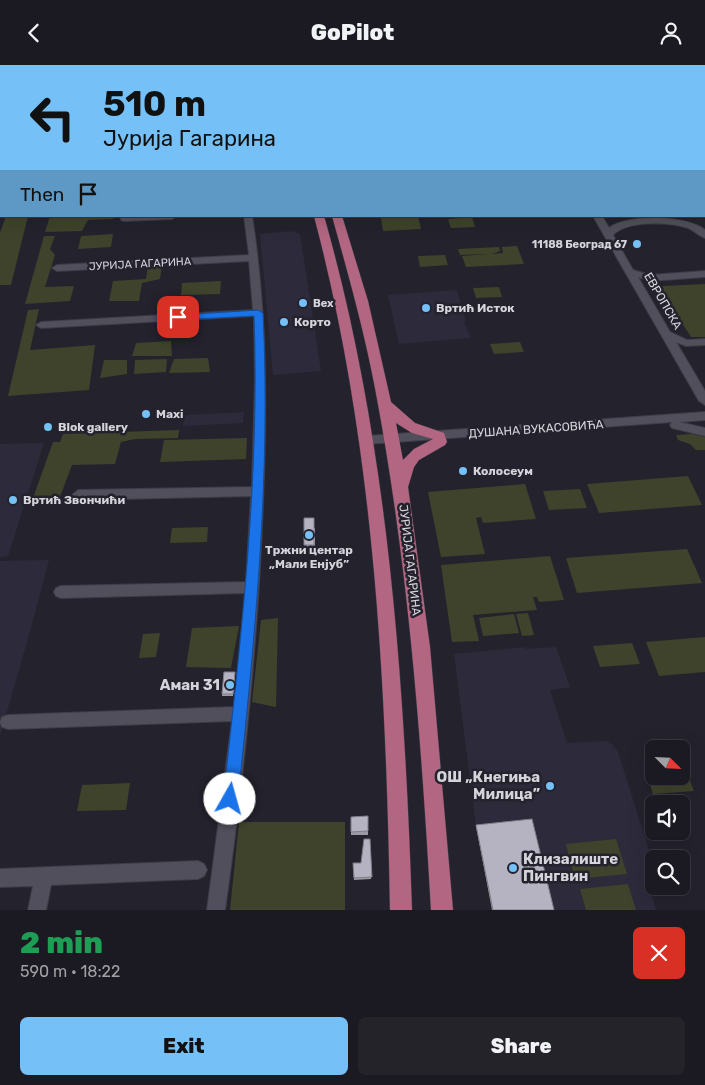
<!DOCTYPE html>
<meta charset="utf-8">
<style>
:root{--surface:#1b1a22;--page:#24232a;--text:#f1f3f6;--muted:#a0a1a5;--line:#393840;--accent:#75c0f6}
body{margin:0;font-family:Rubik,sans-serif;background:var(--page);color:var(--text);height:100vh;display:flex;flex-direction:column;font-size:19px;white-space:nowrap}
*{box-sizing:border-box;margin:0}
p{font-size:16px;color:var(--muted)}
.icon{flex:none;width:28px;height:28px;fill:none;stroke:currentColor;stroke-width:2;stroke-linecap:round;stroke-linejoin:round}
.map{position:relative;height:845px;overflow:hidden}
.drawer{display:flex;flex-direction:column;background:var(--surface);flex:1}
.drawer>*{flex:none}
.hud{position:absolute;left:0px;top:0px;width:705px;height:152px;box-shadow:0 5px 20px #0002,0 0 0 1px var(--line);background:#75c0f6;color:#111;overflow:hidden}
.needle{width:32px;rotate:114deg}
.fabs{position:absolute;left:645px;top:675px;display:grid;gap:10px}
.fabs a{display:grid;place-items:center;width:45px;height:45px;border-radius:8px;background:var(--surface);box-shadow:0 5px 20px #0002,0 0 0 1px var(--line);font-size:25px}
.pin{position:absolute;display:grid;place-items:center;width:42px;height:42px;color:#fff;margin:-21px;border-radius:10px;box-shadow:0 2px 8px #0006}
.me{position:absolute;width:55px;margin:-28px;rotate:7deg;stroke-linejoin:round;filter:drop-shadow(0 0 4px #0008)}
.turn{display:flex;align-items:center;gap:18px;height:105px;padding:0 20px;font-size:22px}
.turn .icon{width:65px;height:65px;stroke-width:2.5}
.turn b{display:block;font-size:35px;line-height:42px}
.then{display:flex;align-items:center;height:48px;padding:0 20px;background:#0003;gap:10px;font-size:19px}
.round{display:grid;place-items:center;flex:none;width:52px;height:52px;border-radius:8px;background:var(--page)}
.head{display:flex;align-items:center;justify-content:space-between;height:85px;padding:0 20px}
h1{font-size:30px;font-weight:800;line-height:38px;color:#1e9e55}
.button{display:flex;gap:10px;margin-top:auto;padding:10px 20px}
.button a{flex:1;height:58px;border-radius:8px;background:var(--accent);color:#111;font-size:20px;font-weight:800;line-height:58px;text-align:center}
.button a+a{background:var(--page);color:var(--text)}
header{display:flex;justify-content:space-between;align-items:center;height:65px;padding:0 20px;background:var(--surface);font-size:22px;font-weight:800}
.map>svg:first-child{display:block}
.built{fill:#2d2b3b}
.green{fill:#3f432b}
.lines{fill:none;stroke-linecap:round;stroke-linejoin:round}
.minor-casing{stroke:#3d3c45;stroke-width:2}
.major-casing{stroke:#3d3c45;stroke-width:1}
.minor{fill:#514f5b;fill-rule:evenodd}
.major{fill:#b26681;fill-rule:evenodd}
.wall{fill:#9c9aa6}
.building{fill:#b5b3c1;stroke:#7f7d87}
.route{fill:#1a73e8;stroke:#114b97}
.poi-dot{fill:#75c0f6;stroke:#24222d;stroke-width:2}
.labels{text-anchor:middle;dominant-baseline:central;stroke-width:5;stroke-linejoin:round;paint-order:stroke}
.far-poi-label{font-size:11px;font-weight:bold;fill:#d5d4db;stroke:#24222d;text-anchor:end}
.far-street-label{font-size:11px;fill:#d5d4db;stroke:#24222d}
.street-label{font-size:12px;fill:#d5d4db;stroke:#24222d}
.poi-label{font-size:12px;font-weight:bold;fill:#d5d4db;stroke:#24222d;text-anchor:start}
.near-poi-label{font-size:15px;font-weight:bold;fill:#d5d4db;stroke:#24222d;text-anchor:end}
</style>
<header><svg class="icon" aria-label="back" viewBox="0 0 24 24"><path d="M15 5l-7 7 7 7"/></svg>GoPilot<svg class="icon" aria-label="person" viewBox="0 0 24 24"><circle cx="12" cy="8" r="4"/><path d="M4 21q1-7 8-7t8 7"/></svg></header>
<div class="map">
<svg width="705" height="845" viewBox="0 0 705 845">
<rect width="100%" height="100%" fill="#24222d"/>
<path class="built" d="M292,166L300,169L321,306L273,310L260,169Z
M457,225L466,256L464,257L471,273L399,279L388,230Z
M244,347L243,358L183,361L185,350Z
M44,378L8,491L0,492V379Z
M49,495L31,563L0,671V496Z
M525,582L526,584L556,582L570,622L550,625L567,678L606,676L613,680L618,687L651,792L645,809L656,845H553L476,761L454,589Z"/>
<path class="green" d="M6,151H28L11,220H0V168Z
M50,151H114L113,154L88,155L82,166L45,167Z
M418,151L421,164L383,166L381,153Z
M472,152L475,162L451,163L448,154Z
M113,169L111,182L78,184L81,171Z
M44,171H55L50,184L55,190L45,222L74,221L70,236L25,239Z
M517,181L524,199L466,202L462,191L488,189L460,190L458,184L499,182L500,186L492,189L503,188L502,182Z
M445,190L448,200L420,202L418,191Z
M148,200H162L160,214L142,218L139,236H109L113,216L146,214Z
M221,216L220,229L181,230L182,218Z
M705,219V272H691L660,224L663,221Z
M499,222L502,232L476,233L473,223Z
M39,244L30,285L95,280L89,325L8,331L28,245Z
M171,276L172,291H132L136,278Z
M520,277L524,287L494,289L490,279Z
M208,293L210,307L169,308L174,294Z
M167,294L166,307L134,309L135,295Z
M104,295H127V309L100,313Z
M179,365L178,373L135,374L121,377L115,399L72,400L60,432L33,433L53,377H60L63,369Z
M692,369L705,372V385H696L690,379L678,375L676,370Z
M247,373L246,394L160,397L164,375Z
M688,411L702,440L599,448L587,419Z
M525,419L536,454L483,458L481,452L476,453L485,489L441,492L428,427Z
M580,424L587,443L549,445L543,426Z
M208,462L207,477L170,478L172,463Z
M687,484L702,518L577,528L566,493Z
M550,491L564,535L539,537L537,532H533L537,545L473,550L479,576L452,577L441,500Z
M528,548L534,570L522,571L516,549Z
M514,549L519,568L483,571L479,553Z
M278,553L276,642L252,637L261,555Z
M239,561L231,603L186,602L192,563Z
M160,568L156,592L139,593L143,569Z
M705,572V607L659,611L646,577Z
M632,578L640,599L600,602L593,581Z
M681,706H686L694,726L653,729L647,709L654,708V711H681Z
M130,718L126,745L77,746L82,720Z
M239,757H345V845H230Z
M616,774L627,809L575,814L566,779Z
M628,819L636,845H586L580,824Z"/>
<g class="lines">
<defs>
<path id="minor" d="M397,0H403V1H397Z
M413,0H420V1H414Z
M515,0H521V1H515Z
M542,0H548V1H542Z
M567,0H609L567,1Z
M651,0H658V1H652Z
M704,16H705V20H704Z
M704,28H705V32H704Z
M704,80H705V84H704Z
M0,118L1,119V124H0Z
M1,140V148L0,149V141Z
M121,151H176L172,154L124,156L121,155Z
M244,151H252C267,246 267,342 263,438C258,574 244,710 225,845H207L232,656L8,664L2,662L0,657L2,652L8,650L234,642L245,528L61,533L56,531L54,527L56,523L61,521L246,517L251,431L78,435L72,430L78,425L252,422L255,316L254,251L41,263L36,260L41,257L253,245L249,196L57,206L52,203L57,200L249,190Z
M593,151H602L609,163C627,149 687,150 705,165V173C699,171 695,166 688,163C670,157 627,155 613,170L633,205L650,210L705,206V212L650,216L638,212L670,267L687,275L705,274V280L686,281L676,277L705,326V340L699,336Z
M705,347V355L679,357L705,363V371L672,363L670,360L672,357L367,379L361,375L367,371Z
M198,796L204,799L207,805L204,811L198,814L51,820L46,845H28L33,821L0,822V804Z"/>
<path id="major" d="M704,100H705V106H704Z
M314,151H324C388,376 404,612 412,845H390C386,613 374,377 314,151Z
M332,151H342L368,236L391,337L415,358L444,368L447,377L445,380L419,395L414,402L408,422L430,582L453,845H431C421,670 408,496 375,323C364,265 348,208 332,151ZM396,358L412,368L433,374L414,384L403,395Z"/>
</defs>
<use href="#minor" class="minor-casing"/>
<use href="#major" class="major-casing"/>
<use href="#minor" class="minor"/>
<use href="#major" class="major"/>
</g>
<path class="wall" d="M315,462V490H304V480Z
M235,609L233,631H222V629Z
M368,751V770H351V752Z
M476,760L554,845H492L476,761Z
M370,774L371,814L354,815L353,798H361Z"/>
<path class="building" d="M304,453H314V480H304Z
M224,607H235L233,629H222Z
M368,751V766L351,767V752Z
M532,754L554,845H493L476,760Z
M364,774H370L372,812L354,813L353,798H361Z"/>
<path class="route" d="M258,245L263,248C271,411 255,572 238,734L236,739L230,741L225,739L223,734C241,574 260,413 254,251L178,255L173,252L178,250Z"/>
<g class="poi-dot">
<circle cx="637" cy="179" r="5"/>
<circle cx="303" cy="238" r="5"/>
<circle cx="426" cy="243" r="5"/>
<circle cx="284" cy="257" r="5"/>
<circle cx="146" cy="349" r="5"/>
<circle cx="48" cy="362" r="5"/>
<circle cx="463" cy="406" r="5"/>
<circle cx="13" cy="435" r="5"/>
<circle cx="309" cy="470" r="5"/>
<circle cx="230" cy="620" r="5"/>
<circle cx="550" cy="721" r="5"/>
<circle cx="513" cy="803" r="5"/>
</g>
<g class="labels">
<g class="far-poi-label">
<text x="627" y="179">11188 Београд 67</text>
<text x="313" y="238" text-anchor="start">Bex</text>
</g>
<g class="far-street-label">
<text transform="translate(140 199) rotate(-3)">ЈУРИЈА ГАГАРИНА</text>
</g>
<g class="street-label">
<text transform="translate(663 236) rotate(60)">ЕВРОПСКА</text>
<text transform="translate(536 364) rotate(-4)">ДУШАНА ВУКАСОВИЋА</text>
<text transform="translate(410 495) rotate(83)">ЈУРИЈА ГАГАРИНА</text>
</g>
<g class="poi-label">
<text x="436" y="243">Вртић Исток</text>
<text x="294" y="257">Корто</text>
<text x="156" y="349">Maxi</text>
<text x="58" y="362">Blok gallery</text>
<text x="473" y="406">Колосеум</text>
<text x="23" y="435">Вртић Звончићи</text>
<text x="309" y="485" text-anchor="middle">Тржни центар<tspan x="309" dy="14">„Мали Енјуб”</tspan></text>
</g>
<g class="near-poi-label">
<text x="220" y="620">Аман 31</text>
<text x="540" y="712">ОШ „Кнегиња<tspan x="540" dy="17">Милица”</tspan></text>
<text x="523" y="794" text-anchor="start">Клизалиште<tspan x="523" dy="17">Пингвин</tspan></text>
</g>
</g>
</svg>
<div class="fabs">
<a><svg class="needle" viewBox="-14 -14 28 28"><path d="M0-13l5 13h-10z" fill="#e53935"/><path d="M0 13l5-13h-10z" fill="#a0a1a5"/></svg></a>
<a><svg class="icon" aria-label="sound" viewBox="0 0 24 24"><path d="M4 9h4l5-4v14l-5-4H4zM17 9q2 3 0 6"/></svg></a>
<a><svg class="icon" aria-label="search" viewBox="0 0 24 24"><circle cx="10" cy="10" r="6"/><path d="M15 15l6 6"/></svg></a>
</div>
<div class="pin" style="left:178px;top:252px;background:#d93025"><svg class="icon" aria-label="arrive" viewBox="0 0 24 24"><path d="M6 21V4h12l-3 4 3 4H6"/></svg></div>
<svg class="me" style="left:230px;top:734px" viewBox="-20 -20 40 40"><circle r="19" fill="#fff"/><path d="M0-13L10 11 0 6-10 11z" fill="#1a73e8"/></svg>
<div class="hud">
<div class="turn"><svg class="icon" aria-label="left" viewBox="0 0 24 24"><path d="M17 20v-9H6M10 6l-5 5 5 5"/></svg><div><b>510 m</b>Јурија Гагарина</div></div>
<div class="then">Then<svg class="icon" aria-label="arrive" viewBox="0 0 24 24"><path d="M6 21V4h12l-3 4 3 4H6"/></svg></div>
</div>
</div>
<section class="drawer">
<div class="head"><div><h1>2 min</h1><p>590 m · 18:22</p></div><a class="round" style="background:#d93025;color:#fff"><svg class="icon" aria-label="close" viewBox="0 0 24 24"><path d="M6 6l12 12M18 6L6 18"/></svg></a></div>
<div class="button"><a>Exit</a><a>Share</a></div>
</section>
